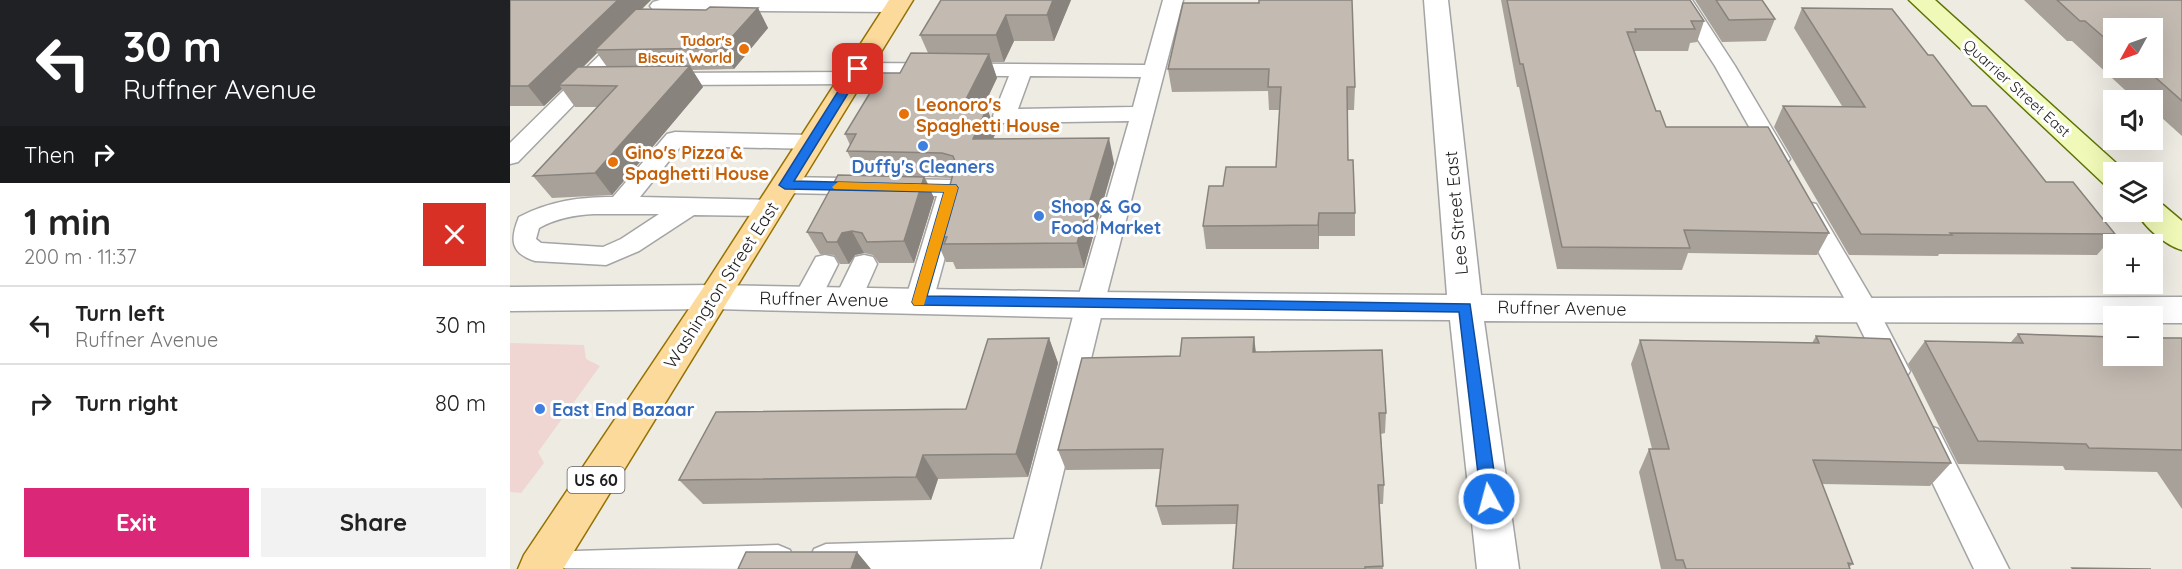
<!DOCTYPE html>
<meta charset="utf-8">
<style>
:root{--surface:#fff;--page:#f2f2f2;--text:#222;--muted:#767676;--line:#e0e0e0;--accent:#db2777}
body{margin:0;font-family:Quicksand,sans-serif;background:var(--page);color:var(--text);height:100vh;display:flex;flex-direction:column;font-size:22px;white-space:nowrap}
*{box-sizing:border-box;margin:0}
p{font-size:20px;color:var(--muted)}
.icon{flex:none;width:33px;height:33px;fill:none;stroke:currentColor;stroke-width:2;stroke-linecap:round;stroke-linejoin:round}
.map{position:relative;flex:1;overflow:hidden}
.side{display:flex;flex-direction:column;background:var(--surface);width:510px}
.side>*{flex:none}
.top-card{background:#202124;color:#fff;overflow:hidden}
.needle{width:39px;rotate:230deg}
.controls{position:absolute;left:1593px;top:18px;display:grid;gap:12px}
.controls a{display:grid;place-items:center;width:60px;height:60px;border-radius:0px;background:var(--surface);box-shadow:0 6px 24px #0002;font-size:30px}
.pin{position:absolute;display:grid;place-items:center;width:51px;height:51px;color:#fff;margin:-26px;border-radius:12px;box-shadow:0 3px 9px #0006}
.me{position:absolute;width:66px;margin:-33px;rotate:353deg;stroke-linejoin:round;filter:drop-shadow(0 0 4px #0008)}
.turn{display:flex;align-items:center;gap:21px;height:126px;padding:0 24px;font-size:27px}
.turn .icon{width:78px;height:78px;stroke-width:2.5}
.turn b{display:block;font-size:42px;line-height:51px}
.then{display:flex;align-items:center;height:57px;padding:0 24px;background:#0003;gap:12px;font-size:22px}
.round{display:grid;place-items:center;flex:none;width:63px;height:63px;border-radius:0px;background:var(--page)}
.overview{display:flex;align-items:center;justify-content:space-between;height:102px;padding:0 24px}
h1{font-size:36px;font-weight:700;line-height:45px}
.action{display:flex;gap:12px;margin-top:auto;padding:12px 24px}
.action a{flex:1;height:69px;border-radius:0px;background:var(--accent);color:#fff;font-size:24px;font-weight:700;line-height:69px;text-align:center}
.action a+a{background:var(--page);color:var(--text)}
ul{padding:0;list-style:none}
li{display:flex;align-items:center;gap:18px;height:78px;padding:0 24px;border-top:2px solid var(--line)}
li div{flex:1}
li b{display:block;font-size:22px}
li em{font-style:normal}
main{display:flex;flex:1;min-height:0}
.map>svg:first-child{display:block}
.commercial{fill:#efd6d2}
.lines{fill:none;stroke-linecap:round;stroke-linejoin:round}
.lane-casing{stroke:#a4a4a4;stroke-width:3}
.street-casing{stroke:#a4a4a4;stroke-width:3}
.secondary-casing{stroke:#5e7306;stroke-width:3}
.primary-casing{stroke:#957101;stroke-width:3}
.lane{fill:#fff;fill-rule:evenodd}
.street{fill:#fff;fill-rule:evenodd}
.secondary{fill:#f0f9b7;fill-rule:evenodd}
.primary{fill:#fbda9b;fill-rule:evenodd}
.wall{fill:#a8a199;fill-rule:evenodd}
.shaded-wall{fill:#88837d}
.building{fill:#c3bbb2;stroke:#88837d;stroke-width:1.5}
.route{fill:#1a73e8;stroke:#114b97;stroke-width:1.5}
.slow{fill:#f59e0b}
.food-dot{fill:#e8710a;stroke:#fff;stroke-width:2}
.shop-dot{fill:#3f7fe0;stroke:#fff;stroke-width:2}
.labels{text-anchor:middle;dominant-baseline:central;stroke-width:6;stroke-linejoin:round;paint-order:stroke}
.far-food-label{font-size:15px;font-weight:bold;fill:#c56008;stroke:#fff;text-anchor:end}
.far-street-label{font-size:15px;fill:#1d1d1d;stroke:#fff}
.shield{fill:#fff;stroke:#616161;stroke-width:1.5}
.shield-label{font-size:16px;font-weight:bold;fill:#1d1d1d}
.food-label{font-size:18px;font-weight:bold;fill:#c56008;stroke:#fff;text-anchor:start}
.shop-label{font-size:18px;font-weight:bold;fill:#366cbe;stroke:#fff;text-anchor:start}
.street-label{font-size:18px;fill:#1d1d1d;stroke:#fff}
</style>
<main>
<section class="side">
<div class="top-card">
<div class="turn"><svg class="icon" aria-label="left" viewBox="0 0 24 24"><path d="M17 20v-9H6M10 6l-5 5 5 5"/></svg><div><b>30 m</b>Ruffner Avenue</div></div>
<div class="then">Then<svg class="icon" aria-label="right" viewBox="0 0 24 24"><path d="M7 20v-9h11M14 6l5 5-5 5"/></svg></div>
</div>
<div class="overview"><div><h1>1 min</h1><p>200 m · 11:37</p></div><a class="round" style="background:#d93025;color:#fff"><svg class="icon" aria-label="close" viewBox="0 0 24 24"><path d="M6 6l12 12M18 6L6 18"/></svg></a></div>
<ul>
<li><svg class="icon" aria-label="left" viewBox="0 0 24 24"><path d="M17 20v-9H6M10 6l-5 5 5 5"/></svg><div><b>Turn left</b><p>Ruffner Avenue</p></div><em>30 m</em></li>
<li><svg class="icon" aria-label="right" viewBox="0 0 24 24"><path d="M7 20v-9h11M14 6l5 5-5 5"/></svg><div><b>Turn right</b></div><em>80 m</em></li>
</ul>
<div class="action"><a>Exit</a><a>Share</a></div>
</section>
<div class="map">
<svg width="1672" height="569" viewBox="0 0 1672 569">
<rect width="100%" height="100%" fill="#eeebe3"/>
<path class="commercial" d="M0,343L74,345L76,359L90,366L28,452L34,463L11,493L0,492Z"/>
<g class="lines">
<defs>
<path id="lane" d="M150,0H388L395,2L398,6L395,10L388,12L143,10L140,6L143,2Z
M653,0H673L594,305L530,569H303L299,560L304,549L316,544L504,539L566,305L619,121L494,123L486,121L483,116L499,76L351,75L353,78L350,83L342,84L151,85L143,84L140,79L143,74L151,73L339,72L337,69L341,65L348,63L635,65ZM520,76L631,77L623,107L508,109Z
M1162,0H1182L1225,66L1280,159L1276,164L1268,167L1260,164L1205,66Z
M119,31L126,33L129,37L126,41L8,162L0,164V143L112,33Z
M165,132L302,135L310,137L314,142L310,147L302,149L171,146L130,197L261,200L270,202L273,208L270,214L261,216L184,215L129,251L96,265L25,261C0,253 0,239 9,217C40,201 69,197 103,197L157,134ZM84,214H149L111,239L93,247L31,243L26,239L29,228C47,218 64,215 84,214Z
M275,177L442,180L451,182L454,188L423,301L419,308L409,311L399,308L395,301L427,196L275,193L266,191L263,185L266,179Z
M1297,202L1306,204L1365,304L1400,371L1395,379L1385,383L1375,379L1342,312L1285,210L1288,204Z
M315,255L324,257L328,264L307,306L297,309L287,306L283,299L306,257Z
M354,255L363,257L367,264L348,307L338,310L328,307L324,300L345,257Z
M1417,425L1428,429L1499,569H1464L1401,438L1406,429Z
M268,545L280,550L285,561L282,569L13,568L18,556L30,552Z"/>
<path id="street" d="M914,0H938L971,295L1355,298L1672,297V323H1642V316H1604V323L974,321L1009,569H967L940,320L580,318L205,309L0,311V287L205,285L580,292L937,295Z"/>
<path id="secondary" d="M1399,0H1425L1616,172H1604V186L1594,184Z
M1642,202L1653,205L1672,221V250C1655,245 1634,227 1627,212H1642Z"/>
<path id="primary" d="M379,0H403L53,569H8L14,555L193,288Z"/>
</defs>
<use href="#lane" class="lane-casing"/>
<use href="#street" class="street-casing"/>
<use href="#secondary" class="secondary-casing"/>
<use href="#primary" class="primary-casing"/>
<use href="#lane" class="lane"/>
<use href="#street" class="street"/>
<use href="#secondary" class="secondary"/>
<use href="#primary" class="primary"/>
</g>
<path class="wall" d="M0,0H141L131,9L196,10L248,8L258,28L224,69L182,70L193,87L102,195L42,198L23,176L88,107H65L52,89L34,106H0ZM87,53L97,67H73Z
M431,0H561L544,41H504L494,62H481L487,78L473,108L486,132L483,139L604,163L574,268L446,269L443,262H436L425,237L442,178L415,177L424,198L404,263H369L363,255L354,253L345,255L339,264H330L324,255L310,254L297,232L349,175L337,151L340,145L335,134L390,73L418,53L410,35Z
M991,0H1180L1194,21L1187,42L1180,43L1178,51H1124L1146,111L1156,127L1319,233L1307,255L1178,253L1172,270L1047,269L1009,87H1007Z
M1185,0H1252L1265,19L1256,41L1212,42Z
M1514,0H1672V136L1642,109V100H1633L1622,90H1615L1562,41H1557ZM1604,28L1642,68H1604Z
M673,3L845,87L844,110H837L838,160L845,213V236H809V249H696L693,226L713,186L766,167L770,110H759L758,91L662,92L658,69Z
M1292,8L1418,55L1462,106L1536,182L1605,234L1587,255L1429,254L1428,256L1339,255L1264,127L1273,106H1332L1284,28Z
M1508,334L1672,338V509L1647,472L1555,470L1553,466L1448,464L1398,364L1415,341L1501,342Z
M1306,336L1441,463L1420,486L1312,484L1343,564L1339,567L1340,569H1151L1129,472L1139,449H1142L1121,364L1130,340L1302,343Z
M744,337L746,352L876,413L875,433L871,434L874,485L873,504H869L873,569H723L726,524L652,525L646,506L651,469L556,470L548,450L670,356Z
M539,338L548,363L518,477L428,479L421,500L193,504L169,480L456,409Z"/>
<path class="shaded-wall" d="M108,0H141L91,50H85L87,53L55,85H49L52,89L34,106L18,86Z
M543,0H561L544,41L537,15Z
M248,8L258,28L224,69L212,48Z
M496,15L504,41L494,62L486,35Z
M479,54L487,78L461,132L452,107Z
M180,66L193,87L102,195L85,173Z
M477,108L486,132L472,164L463,139Z
M599,138L604,163L574,268L567,243Z
M414,177L424,198L404,263L394,241Z
M809,213V249L808,225Z
M342,231L354,253L345,255L339,264L327,242L332,233Z
M744,337L746,358L743,352Z
M539,338L548,363L518,477L506,454Z
M413,455L428,479L421,500L406,477Z
M347,552L361,569H341Z"/>
<path class="building" d="M0,0H108L18,86H0Z
M431,0H543L537,15H496L486,35H410Z
M749,0H842L845,87H837L838,160H843L845,213H809L808,225L693,226L699,186H713L716,167H766L771,87H758L759,69H658L673,3H749Z
M997,0H1180L1194,21H1181L1185,29H1125L1126,32H1117L1146,111H1150L1156,127H1258L1319,233L1174,230L1180,248L1052,247L1013,64H1010Z
M1206,0H1252L1265,19L1219,20Z
M1547,0H1672V101L1637,70H1630L1627,68H1642V28H1604V46L1575,21H1570Z
M200,7L248,8L212,48L85,50L126,9L196,10Z
M1292,8L1382,9L1418,55H1423L1462,106H1476L1536,182H1563L1605,234L1440,233L1442,235L1351,234L1273,106L1355,107Z
M401,53L479,54L452,107L477,108L463,139L599,138L567,243L434,244L437,237H425L446,164L443,156L432,153L337,151L346,134H335L372,73H390Z
M180,66L85,173L23,176L107,86L49,85L68,67Z
M328,175L414,177L394,241L357,242L352,233L342,231L332,233L327,242H317L312,233L297,232Z
M1508,334L1604,337V356H1642V338H1672V450L1579,448L1576,444L1468,441L1415,341L1513,343Z
M1306,336L1380,339L1441,463L1303,460L1343,564L1338,563L1340,569H1176L1173,560H1166L1139,449H1159L1130,340L1309,343Z
M744,337L743,352L872,350L876,413H869L874,485H868L873,566L855,567V569H723L728,505L646,506L653,449L548,450L572,358L670,356L672,338Z
M539,338L506,454L413,455L406,477L169,480L206,412L456,409L478,339Z
M236,552H347L341,569H228Z
M1562,568L1641,569H1563Z"/>
<path class="route" d="M348,66L353,69L284,181L446,185L448,188L417,296L960,304L988,499L985,504L979,506L973,504L971,499L949,312L404,305L402,302L434,192L275,189L269,185L342,69Z"/>
<path class="slow" d="M328,182L446,185L448,188L414,305H404L402,302L434,192L324,189L322,187Z"/>
<g class="food-dot">
<circle cx="234" cy="49" r="6"/>
<circle cx="394" cy="114" r="6"/>
<circle cx="103" cy="162" r="6"/>
</g>
<g class="shop-dot">
<circle cx="413" cy="146" r="6"/>
<circle cx="529" cy="216" r="6"/>
<circle cx="30" cy="409" r="6"/>
</g>
<g class="labels">
<g class="far-food-label">
<text x="222" y="40">Tudor's<tspan x="222" dy="17">Biscuit World</tspan></text>
</g>
<g class="far-street-label">
<text transform="translate(1507 88) rotate(42)">Quarrier Street East</text>
</g>
<rect class="shield" x="57.5" y="467" width="57" height="26" rx="4.5"/>
<g class="shield-label">
<text x="86" y="480">US 60</text>
</g>
<g class="food-label">
<text x="406" y="104">Leonoro's<tspan x="406" dy="21">Spaghetti House</tspan></text>
<text x="115" y="152">Gino's Pizza &amp;<tspan x="115" dy="21">Spaghetti House</tspan></text>
</g>
<g class="shop-label">
<text x="413" y="166" text-anchor="middle">Duffy's Cleaners</text>
<text x="541" y="206">Shop &amp; Go<tspan x="541" dy="21">Food Market</tspan></text>
<text x="42" y="409">East End Bazaar</text>
</g>
<g class="street-label">
<text transform="translate(946 213) rotate(-95)">Lee Street East</text>
<text transform="translate(211 285) rotate(-57)">Washington Street East</text>
<text transform="translate(314 299) rotate(1)">Ruffner Avenue</text>
<text transform="translate(1052 308) rotate(1)">Ruffner Avenue</text>
</g>
</g>
</svg>
<div class="controls">
<a><svg class="needle" viewBox="-14 -14 28 28"><path d="M0-13l5 13h-10z" fill="#e53935"/><path d="M0 13l5-13h-10z" fill="#767676"/></svg></a>
<a><svg class="icon" aria-label="sound" viewBox="0 0 24 24"><path d="M4 9h4l5-4v14l-5-4H4zM17 9q2 3 0 6"/></svg></a>
<a><svg class="icon" aria-label="layers" viewBox="0 0 24 24"><path d="M12 4l9 5-9 5-9-5zM3 14l9 5 9-5"/></svg></a>
<a>+</a>
<a>−</a>
</div>
<div class="pin" style="left:348px;top:69px;background:#d93025"><svg class="icon" aria-label="arrive" viewBox="0 0 24 24"><path d="M6 21V4h12l-3 4 3 4H6"/></svg></div>
<svg class="me" style="left:979px;top:499px" viewBox="-20 -20 40 40"><circle r="17" fill="#1a73e8" stroke="#fff" stroke-width="3"/><path d="M0-11L8 9 0 5-8 9z" fill="#fff"/></svg>
</div>
</main>
